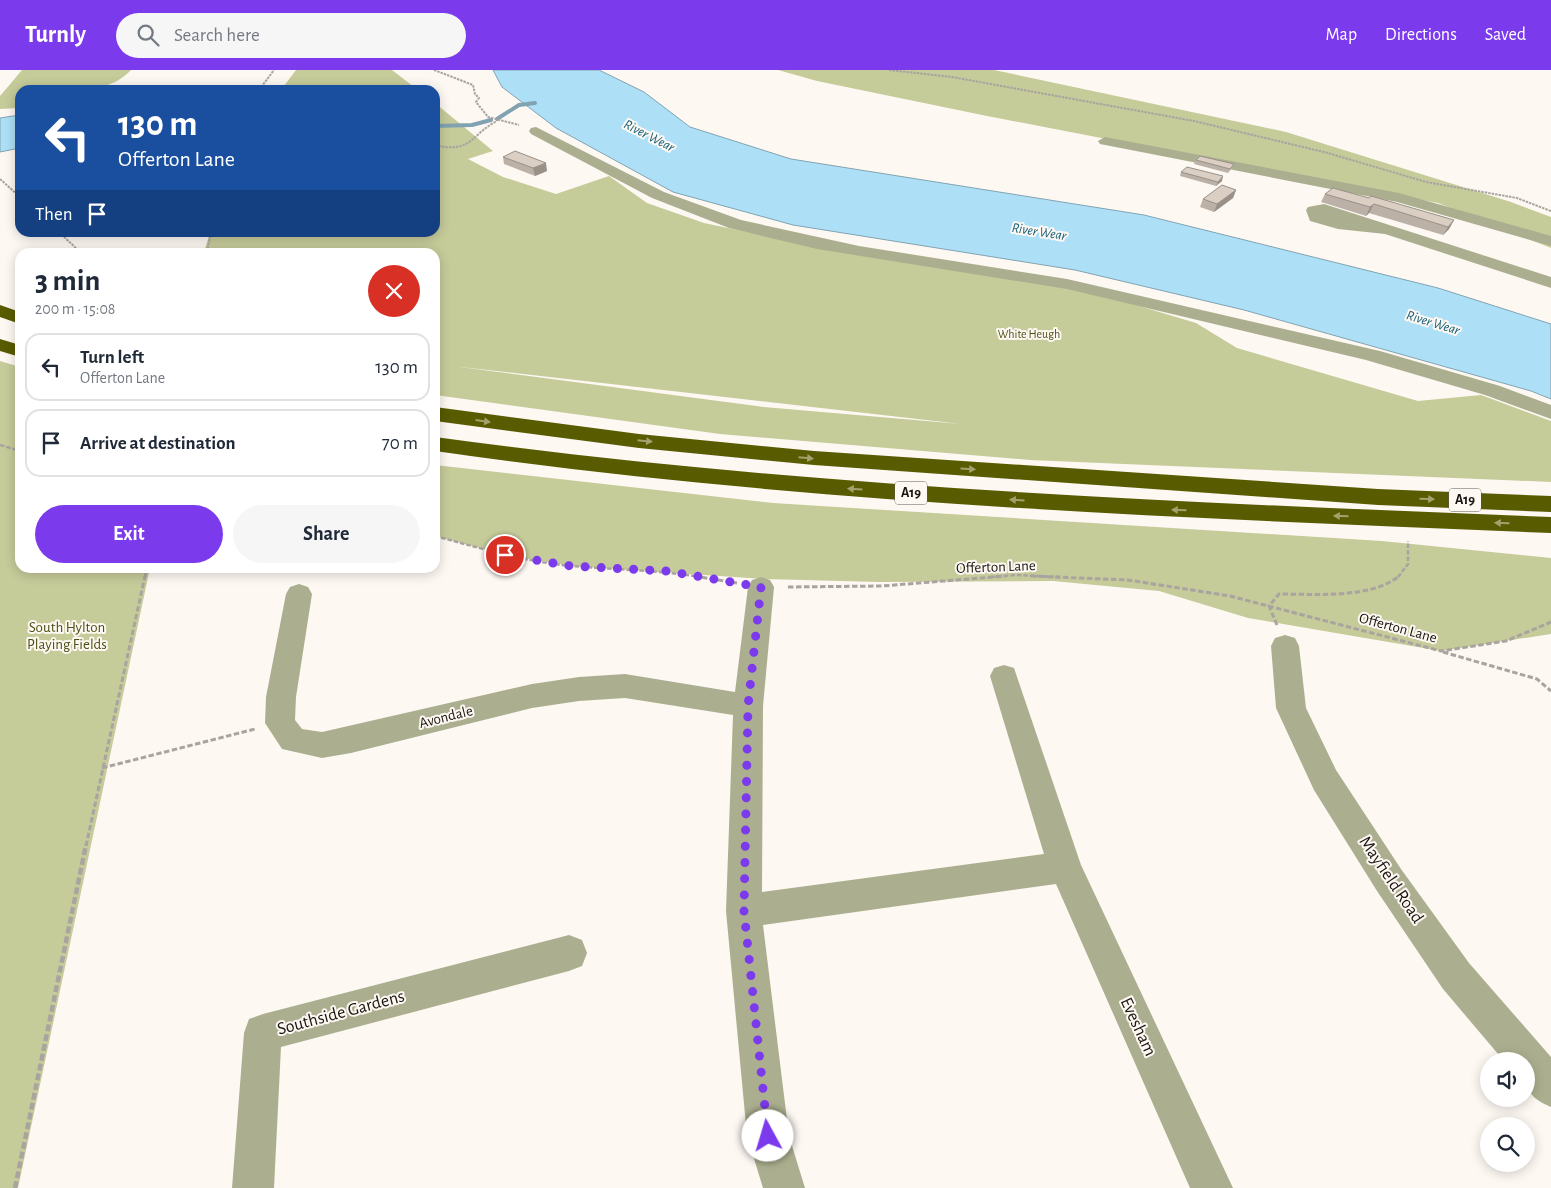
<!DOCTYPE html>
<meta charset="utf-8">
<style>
:root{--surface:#fff;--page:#f6f6f7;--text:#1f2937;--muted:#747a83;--line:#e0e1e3;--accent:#7c3aed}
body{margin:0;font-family:"Alegreya Sans",sans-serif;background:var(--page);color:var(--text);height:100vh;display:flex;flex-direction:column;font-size:19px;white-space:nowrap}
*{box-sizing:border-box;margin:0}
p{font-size:16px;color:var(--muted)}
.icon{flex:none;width:28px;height:28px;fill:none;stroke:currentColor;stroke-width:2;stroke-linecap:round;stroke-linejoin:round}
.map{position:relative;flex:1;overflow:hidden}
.details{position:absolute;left:15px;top:178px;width:425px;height:325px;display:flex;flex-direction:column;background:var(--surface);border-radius:15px;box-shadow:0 2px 12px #0003}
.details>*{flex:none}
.banner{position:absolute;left:15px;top:15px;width:425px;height:152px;border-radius:15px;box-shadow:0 2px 12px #0003;background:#1a4fa0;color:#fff;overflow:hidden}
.fabs{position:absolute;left:1480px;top:982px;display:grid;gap:10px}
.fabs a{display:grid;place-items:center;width:55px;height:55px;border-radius:50%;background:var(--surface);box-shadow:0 2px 12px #0003;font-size:25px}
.pin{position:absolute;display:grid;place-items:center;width:42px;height:42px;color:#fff;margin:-21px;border:2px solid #fff;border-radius:50%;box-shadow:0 1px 5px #0007}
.me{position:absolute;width:55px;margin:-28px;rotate:354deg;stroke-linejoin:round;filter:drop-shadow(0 0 4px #0008)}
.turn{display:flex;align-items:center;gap:18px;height:105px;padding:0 20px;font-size:22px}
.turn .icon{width:65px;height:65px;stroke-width:2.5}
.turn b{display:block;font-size:35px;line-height:42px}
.then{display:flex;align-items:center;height:48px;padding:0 20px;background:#0003;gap:10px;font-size:19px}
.round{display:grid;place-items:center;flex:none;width:52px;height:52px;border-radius:26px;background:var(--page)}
.overview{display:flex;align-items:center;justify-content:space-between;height:85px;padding:0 20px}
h1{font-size:30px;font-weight:600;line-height:38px}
.cta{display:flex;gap:10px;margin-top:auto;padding:10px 20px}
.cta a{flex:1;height:58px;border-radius:30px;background:var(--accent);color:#fff;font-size:20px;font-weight:600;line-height:58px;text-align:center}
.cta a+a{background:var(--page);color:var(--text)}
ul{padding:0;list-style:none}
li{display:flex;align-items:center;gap:15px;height:68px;margin:0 10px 8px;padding:0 10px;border:2px solid var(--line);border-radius:15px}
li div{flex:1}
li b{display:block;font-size:19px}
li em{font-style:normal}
header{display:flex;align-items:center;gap:30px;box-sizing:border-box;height:70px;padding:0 25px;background:var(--accent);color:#fff}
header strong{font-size:24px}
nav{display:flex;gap:28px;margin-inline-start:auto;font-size:18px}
.search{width:350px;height:45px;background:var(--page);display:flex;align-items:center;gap:12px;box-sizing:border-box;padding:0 18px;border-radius:28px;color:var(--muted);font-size:19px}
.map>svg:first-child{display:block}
.green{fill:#c6cb9a;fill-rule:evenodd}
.water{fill:#ade0f6;stroke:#81a3b1}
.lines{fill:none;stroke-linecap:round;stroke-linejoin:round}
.stream{stroke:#81a3b1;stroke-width:4}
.path-far3{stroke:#a9a49f;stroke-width:2;stroke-dasharray:2.5 1;stroke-linecap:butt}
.path-far2{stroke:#a9a49f;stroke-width:2.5;stroke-dasharray:4.5 2;stroke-linecap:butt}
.path-far1{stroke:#a9a49f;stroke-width:3;stroke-dasharray:5.5 2.5;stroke-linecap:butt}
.path{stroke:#a9a49f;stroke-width:4.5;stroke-dasharray:7 3;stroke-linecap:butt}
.minor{fill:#acaf8f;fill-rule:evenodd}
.highway{fill:#585b00;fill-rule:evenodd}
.wall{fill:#bcb1a7}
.shaded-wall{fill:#999088}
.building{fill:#dbcec2;stroke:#999088}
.oneway{fill:#a3a26d}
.route{stroke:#7c3aed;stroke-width:9;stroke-dasharray:0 16.2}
.labels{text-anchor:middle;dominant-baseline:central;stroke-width:4;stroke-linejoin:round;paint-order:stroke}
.far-park-label{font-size:12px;fill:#4d5016;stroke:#fef8f3}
.far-water-label{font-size:14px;font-style:italic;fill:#166078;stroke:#fef8f3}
.shield{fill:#fef8f3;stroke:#5e5854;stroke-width:1}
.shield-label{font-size:14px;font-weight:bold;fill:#191410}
.street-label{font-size:15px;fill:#191410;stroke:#fef8f3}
.park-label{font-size:15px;fill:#4d5016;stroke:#fef8f3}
.near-street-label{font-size:18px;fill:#191410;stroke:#fef8f3}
</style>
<header>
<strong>Turnly</strong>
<div class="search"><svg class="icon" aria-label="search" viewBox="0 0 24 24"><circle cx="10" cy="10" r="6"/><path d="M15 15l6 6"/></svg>Search here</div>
<nav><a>Map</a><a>Directions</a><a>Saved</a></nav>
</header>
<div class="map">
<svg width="1551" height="1118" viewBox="0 0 1551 1118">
<rect width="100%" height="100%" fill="#fef8f3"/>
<path class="green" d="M22,0H131C104,29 55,20 20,20V38L0,39V26Z
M296,0H392L418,20H281Z
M778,0H994L1286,62L1511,132L1551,147V178L1438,133L987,46L817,11Z
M435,33L493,81L468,89L503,107L556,124L609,106L647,133L704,153L833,180L1034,211L1106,226L1196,253L1237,278L1418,331L1481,325L1551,351V412L1030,390L720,364L435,325V182H204L210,163L435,162ZM460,297H461L961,354L764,337Z
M0,291L20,297V498H150L18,1118H0Z
M435,395L773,433L1382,471L1551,488V564L1441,581L1248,548L1159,521L1053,511L879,512L764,509L571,496L505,485L435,466Z"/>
<path class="water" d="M493,0H599L644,22L690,57L791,89L1144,145L1438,218L1551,254V329L1531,321L1244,240L1075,200L793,155L673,122L556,58L502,17Z
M13,46H20V78L0,82V48Z"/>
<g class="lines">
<path class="stream" d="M497,49L519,35L535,33
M435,56L472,55L491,50"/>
<path class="path-far3" d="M434,0L473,15L475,24L479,28L476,32L488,47L519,55
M889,0L952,7L1194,51L1328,83L1426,112L1517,128L1551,141
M259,20L274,0
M435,75C472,84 471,64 497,51
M0,109L20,127
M59,162L80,182
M207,182L211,162"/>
<path class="path-far2" d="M0,375L20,381
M435,466C480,478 526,492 572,496C616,500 658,500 701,507
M145,507L147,498
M991,507L1015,505L1060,507
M1398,507L1408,494V471"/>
<path class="path-far1" d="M694,506L737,513
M1031,506L1128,510L1230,526L1441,581L1506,571L1551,552
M788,517L882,516L1006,506
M1277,555L1269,536L1279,524C1313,524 1372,529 1399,506
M1443,582L1537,609L1551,621
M102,698L255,659
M86,776L145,506"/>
<path class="path" d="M15,1118L86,775"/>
<path class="minor" d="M536,57L664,122L741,150L859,176L1067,209L1380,281L1500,316L1551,335V349L1485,325L1366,290L1067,219L817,179L729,158L652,128L531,64L529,61L531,58Z
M1105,67L1399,123L1551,166V176L1397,132L1100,74L1098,71Z
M1324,134L1551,207V218L1385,164L1338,159L1310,151L1306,140L1308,137Z
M761,507L770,510L774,517L763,636L762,822L1044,784L990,606L994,598L1004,595L1014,598L1081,795L1233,1118H1190L1056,814L763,855L789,1066L805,1118H763L747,1066L726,841L733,645L625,628L579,631L532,638L351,683L322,688L282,679L265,653L266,627L286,524L290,517L299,514L308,517L312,524L296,627L295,650L302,659L322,662L532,614L579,607L625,604L735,622L748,517L752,510Z
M1285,565L1295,568L1299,576L1306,638L1336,700L1401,799L1469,893L1551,987V1037C1525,1026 1526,1017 1526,991H1504L1443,919L1377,821L1314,720L1276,638L1271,576L1275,568Z
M569,865L582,870L587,883L582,896L569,901L281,977L274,1118H232L244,963L249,949L263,944Z"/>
<path class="highway" d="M0,235L20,242V254L0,247Z
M0,269L20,275V287L0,281Z
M435,337L639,364L814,381L1378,419L1551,426V442L1378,435L814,395L639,378L435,351Z
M435,367C805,418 1178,432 1551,447V463C1178,448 805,434 435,381Z"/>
</g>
<path class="wall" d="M503,87L547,101L535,106L504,94Z
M1196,90L1234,94L1232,98L1228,103L1194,94Z
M1181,102L1222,111L1216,116L1180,106Z
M1236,120L1233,128L1214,142L1200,137L1203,129Z
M1325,124L1369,128L1454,150L1449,159L1443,165L1369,143L1366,146L1321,132Z"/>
<path class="shaded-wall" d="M546,93L547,101L535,106L533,98Z
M1223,106L1222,111L1216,116L1218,112Z
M1236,120L1233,128L1214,142L1217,134Z
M1374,134L1369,143L1366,146L1370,137Z
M1454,150L1449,159L1443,165L1448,157Z"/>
<path class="building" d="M515,81L546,93L533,98L503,87Z
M1200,86L1234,94L1230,99L1196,90Z
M1187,97L1223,106L1218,112L1181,102Z
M1222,115L1236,120L1217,134L1203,129Z
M1333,118L1369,128L1371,126L1454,150L1448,157L1374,134L1370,137L1325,124Z"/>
<defs><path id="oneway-solid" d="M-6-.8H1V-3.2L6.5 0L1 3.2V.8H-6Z" transform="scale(1.25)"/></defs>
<g class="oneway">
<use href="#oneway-solid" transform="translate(483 351) rotate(8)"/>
<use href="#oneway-solid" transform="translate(645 371) rotate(6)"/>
<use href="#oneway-solid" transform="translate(806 388) rotate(5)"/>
<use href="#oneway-solid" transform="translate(968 399) rotate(3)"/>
<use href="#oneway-solid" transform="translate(855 419) rotate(-176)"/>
<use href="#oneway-solid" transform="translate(1427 429) rotate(2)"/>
<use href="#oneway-solid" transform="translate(1017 430) rotate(-176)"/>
<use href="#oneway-solid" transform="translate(1179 440) rotate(-178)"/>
<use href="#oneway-solid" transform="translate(1341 446) rotate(-178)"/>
<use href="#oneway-solid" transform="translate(1502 453) rotate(-178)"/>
</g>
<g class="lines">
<path class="route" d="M505,485L571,496L666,501L761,517L748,636L744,841L768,1066"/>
</g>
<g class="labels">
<g class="far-park-label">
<text x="1029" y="264">White Heugh</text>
</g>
<g class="far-water-label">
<text transform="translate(649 66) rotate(27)">River Wear</text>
<text transform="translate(1039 162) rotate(9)">River Wear</text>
<text transform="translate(1433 253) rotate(17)">River Wear</text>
</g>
<g class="shield">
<rect x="895" y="411.5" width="32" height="23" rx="4"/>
<rect x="1449" y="418.5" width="32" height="23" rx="4"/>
</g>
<g class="shield-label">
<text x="911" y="423">A19</text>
<text x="1465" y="430">A19</text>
</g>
<g class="street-label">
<text transform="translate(996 497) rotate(-2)">Offerton Lane</text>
<text transform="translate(1398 558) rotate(15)">Offerton Lane</text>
<text transform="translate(446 647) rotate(-14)">Avondale</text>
</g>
<g class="park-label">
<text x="67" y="557">South Hylton<tspan x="67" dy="17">Playing Fields</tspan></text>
</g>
<g class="near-street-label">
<text transform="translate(1391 810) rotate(56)">Mayfield Road</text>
<text transform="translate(341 943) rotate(-15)">Southside Gardens</text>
<text transform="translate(1138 957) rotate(65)">Evesham</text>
</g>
</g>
</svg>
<div class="fabs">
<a><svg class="icon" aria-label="sound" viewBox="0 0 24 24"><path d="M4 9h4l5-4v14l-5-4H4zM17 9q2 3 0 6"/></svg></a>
<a><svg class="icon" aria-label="search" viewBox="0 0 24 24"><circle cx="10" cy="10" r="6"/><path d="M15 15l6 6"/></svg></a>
</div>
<div class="pin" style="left:505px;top:485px;background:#d93025"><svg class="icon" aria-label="arrive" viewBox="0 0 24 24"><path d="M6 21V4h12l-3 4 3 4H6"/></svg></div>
<svg class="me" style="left:768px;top:1066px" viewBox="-20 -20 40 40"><circle r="19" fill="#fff"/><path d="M0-13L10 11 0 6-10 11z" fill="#7c3aed"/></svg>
<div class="banner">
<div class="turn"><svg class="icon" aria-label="left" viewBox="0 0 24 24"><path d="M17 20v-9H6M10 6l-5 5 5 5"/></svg><div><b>130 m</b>Offerton Lane</div></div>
<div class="then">Then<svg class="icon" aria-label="arrive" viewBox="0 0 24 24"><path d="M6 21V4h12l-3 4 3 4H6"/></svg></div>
</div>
<section class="details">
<div class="overview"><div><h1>3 min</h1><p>200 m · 15:08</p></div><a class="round" style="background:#d93025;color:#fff"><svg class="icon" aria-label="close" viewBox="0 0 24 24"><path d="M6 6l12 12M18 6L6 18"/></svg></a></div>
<ul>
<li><svg class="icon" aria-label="left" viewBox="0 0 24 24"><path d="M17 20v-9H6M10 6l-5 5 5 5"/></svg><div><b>Turn left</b><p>Offerton Lane</p></div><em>130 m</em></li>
<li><svg class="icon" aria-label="arrive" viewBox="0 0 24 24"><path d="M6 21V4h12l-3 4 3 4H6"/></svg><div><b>Arrive at destination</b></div><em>70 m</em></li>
</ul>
<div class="cta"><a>Exit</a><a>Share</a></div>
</section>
</div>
